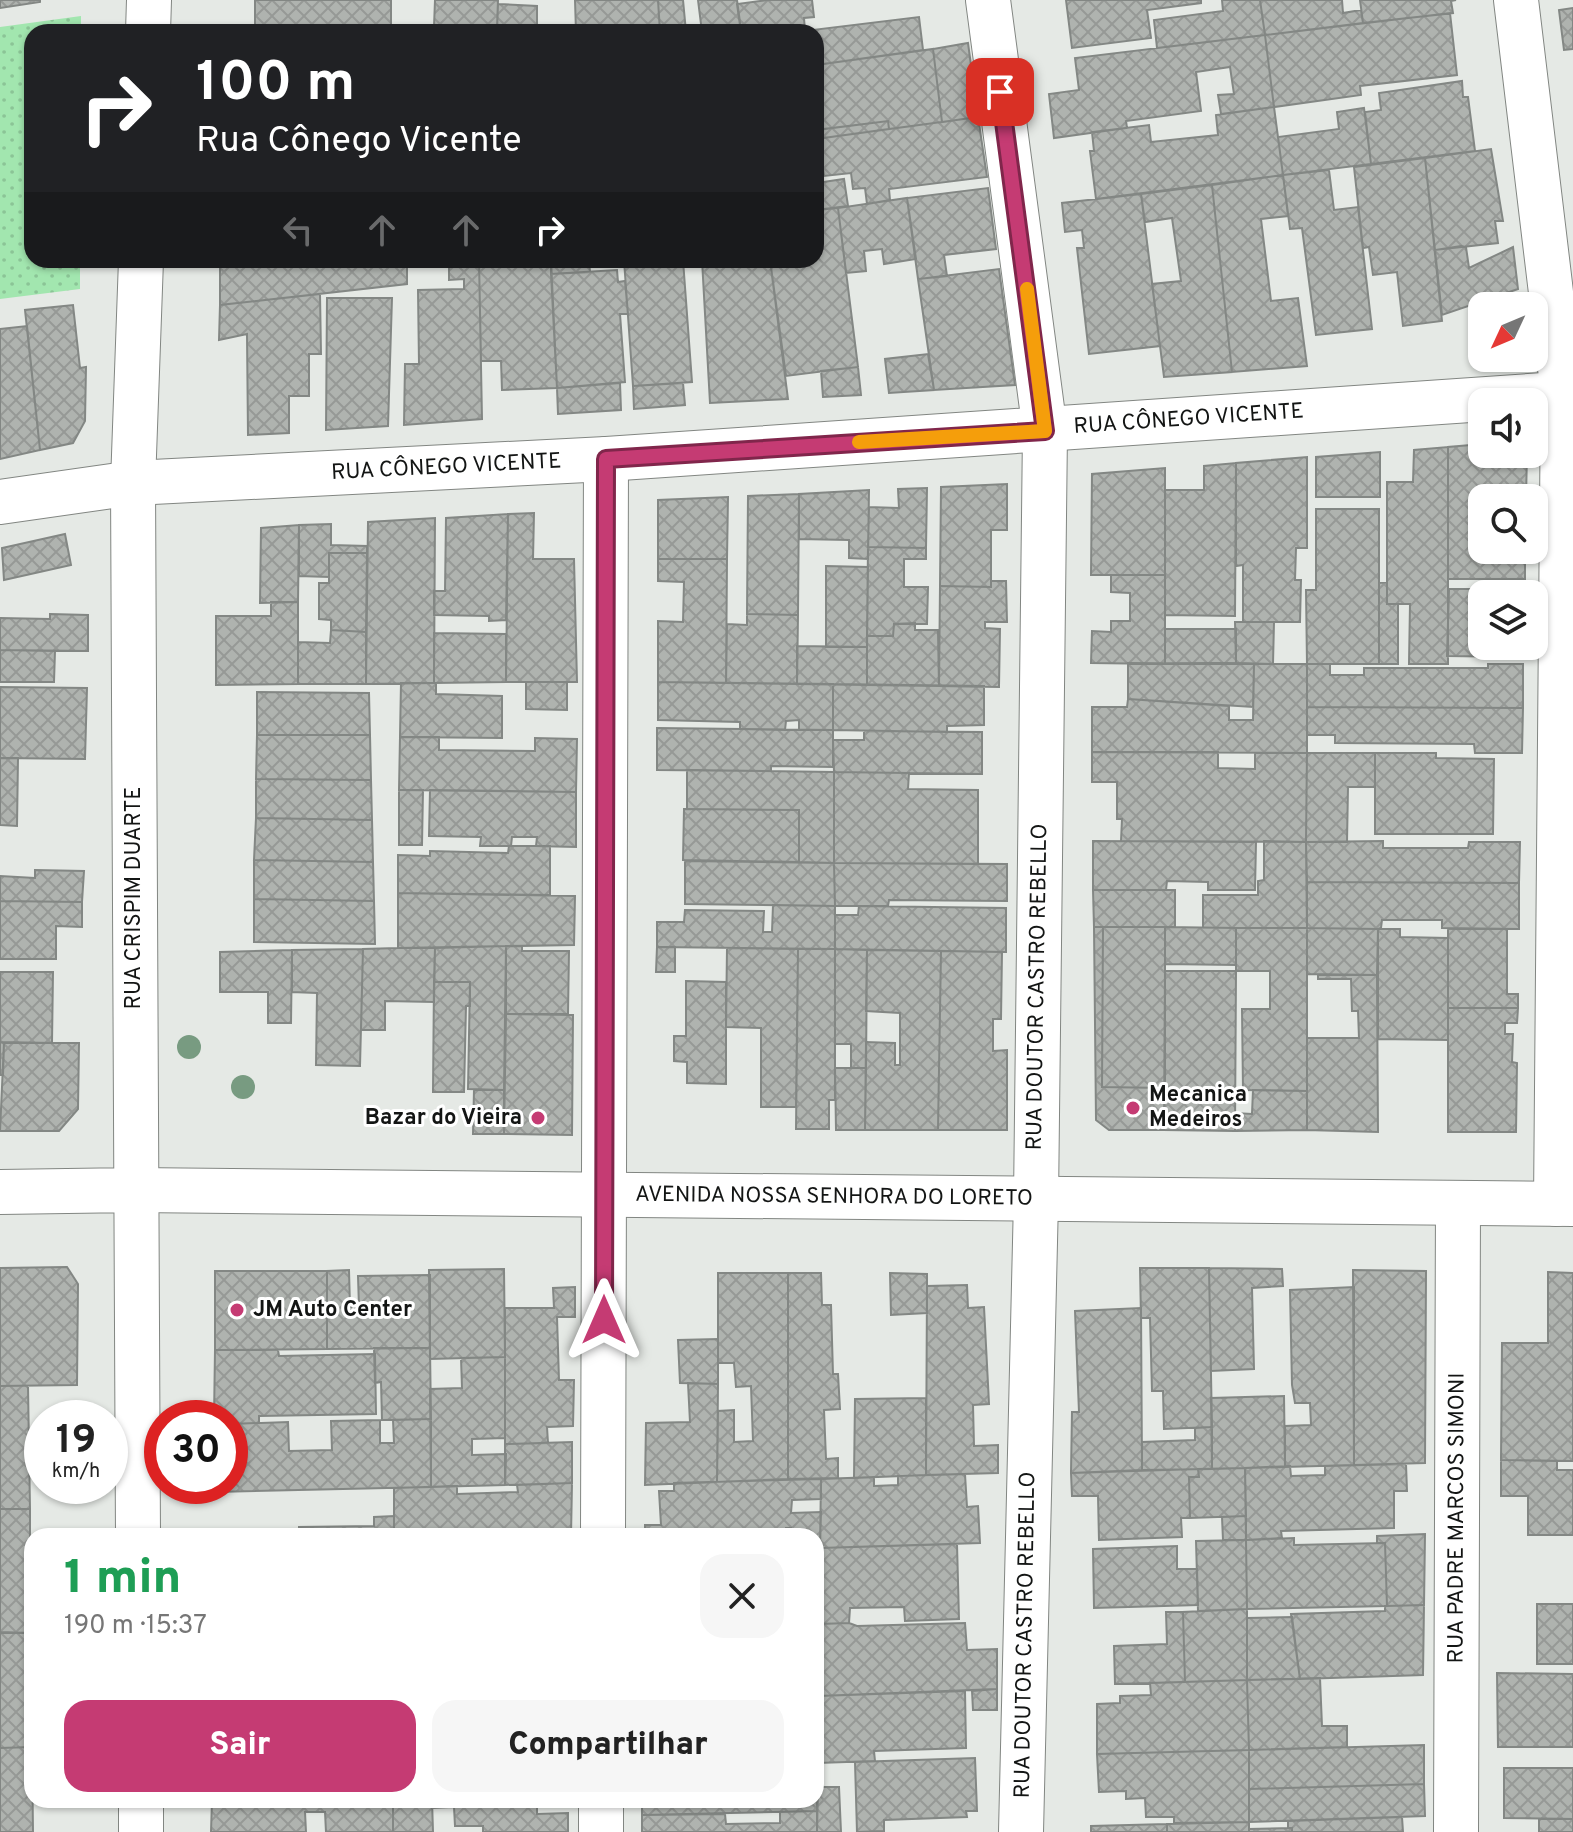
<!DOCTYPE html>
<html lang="pt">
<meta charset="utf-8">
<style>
:root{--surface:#fff;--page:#f6f6f6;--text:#222;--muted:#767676;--accent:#c53b73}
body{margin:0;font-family:Overpass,sans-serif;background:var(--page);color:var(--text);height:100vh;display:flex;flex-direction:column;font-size:30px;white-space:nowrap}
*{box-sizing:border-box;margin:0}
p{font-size:26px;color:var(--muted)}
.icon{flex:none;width:44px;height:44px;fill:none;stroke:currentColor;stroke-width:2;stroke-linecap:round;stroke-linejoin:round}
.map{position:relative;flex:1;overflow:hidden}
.details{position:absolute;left:24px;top:1528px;width:800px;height:280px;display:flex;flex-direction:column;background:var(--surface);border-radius:24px;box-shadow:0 2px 6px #0004}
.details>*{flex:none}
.top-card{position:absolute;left:24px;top:24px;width:800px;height:244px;border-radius:24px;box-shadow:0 2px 6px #0004;background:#202124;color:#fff;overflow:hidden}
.needle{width:52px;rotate:226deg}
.controls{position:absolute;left:1468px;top:292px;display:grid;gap:16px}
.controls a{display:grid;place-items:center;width:80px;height:80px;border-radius:16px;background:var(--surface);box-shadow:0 2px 6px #0004;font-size:40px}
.speed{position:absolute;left:24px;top:1400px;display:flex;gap:16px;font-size:40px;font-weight:700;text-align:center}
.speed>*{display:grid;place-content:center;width:104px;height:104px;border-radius:50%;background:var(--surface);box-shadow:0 2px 6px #0004;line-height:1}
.speed small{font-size:20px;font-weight:400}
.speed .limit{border:12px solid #d22;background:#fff;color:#111}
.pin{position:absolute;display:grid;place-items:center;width:68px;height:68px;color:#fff;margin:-34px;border-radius:16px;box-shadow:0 4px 12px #0006}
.me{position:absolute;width:88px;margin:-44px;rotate:0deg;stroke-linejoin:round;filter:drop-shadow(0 0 6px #0008)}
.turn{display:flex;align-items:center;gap:28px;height:168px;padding:0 40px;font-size:36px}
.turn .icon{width:104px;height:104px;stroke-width:2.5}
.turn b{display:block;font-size:56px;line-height:68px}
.lanes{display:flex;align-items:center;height:76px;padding:0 40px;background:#0003;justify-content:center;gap:40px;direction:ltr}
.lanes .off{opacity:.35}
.round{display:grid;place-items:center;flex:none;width:84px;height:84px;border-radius:24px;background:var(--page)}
.summary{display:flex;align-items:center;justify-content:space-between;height:136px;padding:0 40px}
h1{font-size:48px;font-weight:800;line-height:60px;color:#1e9e55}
.primary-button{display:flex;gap:16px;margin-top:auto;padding:16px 40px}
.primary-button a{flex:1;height:92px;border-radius:24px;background:var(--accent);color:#fff;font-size:32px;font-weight:800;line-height:92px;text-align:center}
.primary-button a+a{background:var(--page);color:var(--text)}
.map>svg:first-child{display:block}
.park{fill:url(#park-dots)}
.building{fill:url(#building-cross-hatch);stroke:#838784;stroke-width:2}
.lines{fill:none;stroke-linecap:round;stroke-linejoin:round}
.street-casing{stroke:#828682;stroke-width:46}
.secondary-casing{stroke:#828682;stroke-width:46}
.street{stroke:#fff;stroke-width:44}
.secondary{stroke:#fff;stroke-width:44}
.tree{fill:#789b81}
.route-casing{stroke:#80264b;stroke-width:20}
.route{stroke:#c53b73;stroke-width:14}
.slow{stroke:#f59e0b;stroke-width:14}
.poi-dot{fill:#c53b73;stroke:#fff;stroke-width:3}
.labels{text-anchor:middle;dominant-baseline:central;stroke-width:6;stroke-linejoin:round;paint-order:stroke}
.street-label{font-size:22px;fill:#131514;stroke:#fff}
.poi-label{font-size:22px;font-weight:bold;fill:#131514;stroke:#fff;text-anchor:start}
</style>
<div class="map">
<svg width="1573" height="1832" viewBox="0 0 1573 1832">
<defs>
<pattern id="park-dots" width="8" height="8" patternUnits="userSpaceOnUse" patternTransform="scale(2)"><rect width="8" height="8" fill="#a2e6af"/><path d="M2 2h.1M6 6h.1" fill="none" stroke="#8bc496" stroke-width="1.8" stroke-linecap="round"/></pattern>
<pattern id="building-cross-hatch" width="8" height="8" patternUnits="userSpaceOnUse" patternTransform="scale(2)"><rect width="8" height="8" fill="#afb3af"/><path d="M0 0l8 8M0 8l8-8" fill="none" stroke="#969996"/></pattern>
</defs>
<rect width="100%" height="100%" fill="#e5e9e5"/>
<path class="park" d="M81,16V32H32V260H80V289L0,299V27Z"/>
<path class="building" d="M0,0H40V2L0,8Z
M255,0H391V32H255Z
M435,0H498L497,28L434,27Z
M575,0H658L660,32H576Z
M658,0H683L686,32H660Z
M698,0H737L741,30L702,32Z
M768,0H812L814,17L804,18L805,31L919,17L923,50L816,65V32H741L737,4Z
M1066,0H1201V3L1147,10L1151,38L1072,48Z
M1222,0H1260L1265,35L1157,48L1154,20L1223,11Z
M1260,0H1342L1343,13L1361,10L1363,23L1265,35Z
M1360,0H1456L1451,1L1453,13L1363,23Z
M498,4L537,6V32H497Z
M1573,8V49L1564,50L1559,10Z
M1450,13L1457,75L1360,86L1361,95L1274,107L1265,35Z
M1265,35L1274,107L1221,114L1218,95L1234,94L1230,67L1196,72L1201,111L1126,121L1127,128L1054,138L1049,94L1079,90L1075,58Z
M968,43L978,117L942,122L933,49Z
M933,49L942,122L889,129L888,121L816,130V65Z
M1462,81L1463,97H1468L1475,151L1371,164L1365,112L1381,110L1379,93Z
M1274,107L1283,175L1096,199L1090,151H1094L1092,132L1149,125L1151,142L1218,135L1216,115Z
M1364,108L1371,164L1283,175L1278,137L1339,129L1337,112Z
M978,117L987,177L889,189L890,200L867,204L865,188L853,189L851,173L824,176L823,169L816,170V139Z
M888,121L889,129L816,139V130Z
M1491,149L1503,221H1495L1498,243L1435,250L1425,158Z
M1425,158L1442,321L1403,326L1397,272L1373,275L1369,247L1363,248L1354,167Z
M1329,170L1334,210L1358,207L1372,329L1316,335L1302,228L1290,229L1283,175Z
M1283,175L1288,216L1261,219L1271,301L1298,298L1307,366L1232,372L1212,185Z
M844,179L848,206L816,210V183Z
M1212,185L1232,372L1164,377L1152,284L1181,281L1172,218L1145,222L1141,194Z
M988,188L996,249L944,255L947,276L918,279L907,198Z
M1141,194L1160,346L1089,354L1077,248H1084L1082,230L1065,232L1062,203Z
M907,198L916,259L884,264L882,249L864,251L866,271L846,273L838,208Z
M838,208L858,367L786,376L770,260H816V210Z
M1461,246L1466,247L1469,268L1513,247L1518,289L1442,315L1435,250Z
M407,260H429V265L407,266Z
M407,260V284L220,305V260Z
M437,260H479L482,419L404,425L405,364H419L418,290L464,289V279L449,280V267H437Z
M479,260H551L557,388L502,390L501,361H481Z
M551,260H589L590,272L551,274Z
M624,260H683L692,382L633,386Z
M702,260H770L788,399L710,403Z
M999,269L1015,385L934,390L918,279Z
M617,270L618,282L625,281L628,314H620L625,382L557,388L551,274Z
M320,294L321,354H309V396H289V433L248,435L247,334L219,340L220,305Z
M327,298H392L388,426L326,430Z
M73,305L80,368L86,367L85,421L73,443L40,450L25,310Z
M27,326L40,450L0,459V329Z
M928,354L934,390L889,393L885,359Z
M858,367L861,395L823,397L821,371Z
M620,383L621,410L558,414L557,388Z
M683,383L685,405L634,409L633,386Z
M1482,444V454H1527L1526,498H1482V550H1525V579H1448V447Z
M1448,447V664H1409L1410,604H1387V482H1413L1414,450Z
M1380,452V497H1316V457Z
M1307,457V548H1296L1295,580H1301L1300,622H1243V565L1236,566V463Z
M1236,463L1235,616L1165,615V490H1204V466Z
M1165,468V575H1091L1092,474Z
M1007,484V530H991V587L940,586L941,487Z
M927,488L926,548L868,547L869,507L899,508L898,489Z
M869,490L868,559L849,558V540L799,539V494Z
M799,494L798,615L747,614L748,496Z
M728,497L727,559H658V500Z
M1316,509H1379V664H1307L1306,590H1316Z
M534,513L533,559H574L577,682H506L508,514Z
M508,514L506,620L489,621V616L434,615V591H445L446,518Z
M435,518L434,683L366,684L368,522Z
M331,524V545L367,546V553H329V577L299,576V525Z
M299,525L298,602L260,603L261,528Z
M65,534L71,565L4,580L2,548Z
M868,547L926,548V559H904V587H928L927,624H894L893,636H867Z
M329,553H367L366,632L331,630V620L319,619V583H329Z
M658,559H727L726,683L658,682V621L683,622L684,582L658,581Z
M826,566L868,567L867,647H826Z
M1111,575H1165V664L1091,663L1092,631L1111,632V621H1130V593L1111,592Z
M991,581H1006L1007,622H985V628L1000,629L999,687L939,686L940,586L991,587Z
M1387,582V604H1398V664H1379V583Z
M1449,589H1518V594H1482V646H1518V657L1447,656Z
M271,602H298V684L216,685V616H271Z
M50,614L88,615V651L0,650V618L50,619Z
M747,614L798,615L797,684L726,683L727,624L747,625Z
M1235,622H1274L1273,664L1236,663Z
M915,623V630H938L939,686L867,685V636H893L894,624Z
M1165,629H1236V663L1165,664Z
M331,630L366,632V684H298V642L330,643Z
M434,633L506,634V682L434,683Z
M797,646L867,647V685L797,684Z
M0,650L55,651L54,682H0Z
M1128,663L1254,664L1253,707L1128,699Z
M1254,664H1307V753L1092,752V707H1127L1128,699L1229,706V720H1253Z
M1307,664H1330V675H1364V668H1488V664H1523V708L1307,707Z
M526,682H567V710L526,709Z
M658,682L833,684V730H799V720L786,721L785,730L740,729V722L658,720Z
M401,683H436V694L502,696V738L400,737Z
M833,684L984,686V725L947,726V732L833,730Z
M0,687L87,688L85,759L0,758Z
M257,692L369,693L370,735H257Z
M1307,707L1523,708L1522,753H1475L1474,744L1335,743V735H1307Z
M657,728L833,730V767L771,766V771L657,770Z
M864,731L982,732V774L834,772L833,740H864Z
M257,735H370L371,780L256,779Z
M400,737H439V750L535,751V738L577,739L576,792L399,790Z
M1092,752H1218V768L1255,769V753H1307L1306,842L1121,841L1122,819H1117V782H1092Z
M1307,753H1375V787H1348L1347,842H1306Z
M1375,753H1436V758L1494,759L1493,834H1375Z
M0,758H18L17,826L0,825Z
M687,770L834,772V863L799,862V810L687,809Z
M834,772L909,773L908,789L978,790V864L834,863Z
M256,779L371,780L372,820L256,818Z
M399,790H423L422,845H399Z
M430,790L576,792V847L536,846L537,837H512L511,846H480L481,837L429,836Z
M684,809L799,810V862L683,860Z
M256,818L372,820L373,862L254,860Z
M1093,841L1256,842L1255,890H1208V882L1167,881L1166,890H1093Z
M1264,841L1306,842L1307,928H1203V895H1258V881L1264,880Z
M1383,841V848H1468L1469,842H1520L1519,883L1307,882L1306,842Z
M509,846H550V895L398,893V855L430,856V851L508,853Z
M254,860L373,862L374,901L254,899Z
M685,861L834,863L835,906L685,904Z
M834,863L1007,864V901L889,900L888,906H835Z
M35,870L84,871L82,902L0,901V876L35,878Z
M1307,882L1519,883V929L1442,928V920H1382L1381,928L1378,929L1307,928Z
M1093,890H1175V927H1094Z
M398,893L575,896L574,945L398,948Z
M254,899L374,901L375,944L254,942Z
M0,901L82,902V927L56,926V959H0Z
M773,905L835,906V949L657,947V922H684L685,910L764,911L763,932H772Z
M859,906L1006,908V952L835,949V915H858Z
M1094,927H1103L1102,1087L1165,1088L1164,1130H1109L1096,1120Z
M1103,927H1165V1088L1102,1087Z
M1165,927L1236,928V965L1165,964Z
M1236,928H1307V1091L1243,1090L1242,1009H1270V971H1236Z
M1307,928L1378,929L1377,975L1307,974Z
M1378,929H1400V937L1448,938V1040L1378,1039Z
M1448,929H1507V994H1518V1008H1448Z
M506,946H522V951H569L568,1014H506Z
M506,946L504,1090L468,1089L470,982H434L435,948Z
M657,947H675V972H656Z
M398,948H435L434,1002L385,1001V1030H361L363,949Z
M727,948L798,949L796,1107H761V1028L726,1027Z
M363,949L360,1066L316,1065L317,993L292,992V950Z
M798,949H835V1100H829V1129H796Z
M835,949L867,950L866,1068H851V1044H835Z
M292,950L291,1023H268V992H220V952Z
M867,950L941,951L938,1130H865L866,1042L895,1043V1065H900V1013L866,1011Z
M941,951L1002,952L1001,1019H993V1051L1007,1050V1130H938Z
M1165,971H1236L1235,1131L1164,1130Z
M0,972H53L52,1043L0,1042Z
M1318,975H1377L1378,1132L1307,1130V1038H1359L1358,1011H1352L1351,979H1318Z
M686,981L726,982V1084L687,1083V1062L674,1061V1036H686Z
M434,982H470V1006H466L464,1092H433Z
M1448,1008H1518L1517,1023H1505V1034H1513L1512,1062L1517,1063L1516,1132H1448Z
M506,1014L573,1015L572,1135L504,1134Z
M0,1042L4,1043L3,1075H0Z
M4,1043H79L78,1109L59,1131H0Z
M835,1068H866L865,1130H836Z
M474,1090H504V1134H473Z
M1253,1090L1307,1091V1130L1235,1131V1113L1252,1114Z
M67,1267L78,1284L77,1385L0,1386V1268Z
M1140,1268H1209L1212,1427L1164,1429L1163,1391H1152L1150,1318H1141Z
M1209,1268L1282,1269L1283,1286L1252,1288L1254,1369L1211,1371Z
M504,1269L505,1357L430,1359L429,1270Z
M349,1270L350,1307H359L358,1276L430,1275V1348L327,1349V1271Z
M1353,1270L1426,1271L1425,1463L1354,1465Z
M215,1271H327V1349L215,1350Z
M1548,1272L1573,1273V1461L1501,1460L1502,1343H1548Z
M718,1273H788V1479L717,1482L718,1411L734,1410V1442L753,1441L751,1386L736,1387L734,1363H718Z
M788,1273H821L822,1305H831L833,1374H838L840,1409L824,1410L826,1459L838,1458V1478L788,1479Z
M890,1273L927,1274V1313L891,1315Z
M967,1285L968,1308L984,1307L988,1384L989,1404L973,1405L974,1446L998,1445V1473L926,1475L927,1286Z
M575,1287V1317H557L559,1380H574L573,1426L547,1427L548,1443L505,1444V1308H554L553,1288Z
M1354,1287V1465L1285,1467V1426L1311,1425L1310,1403H1295L1292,1385L1290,1290Z
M1141,1308L1142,1470L1071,1473L1072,1412H1079L1075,1311Z
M718,1339V1384L680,1383L678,1340Z
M374,1348H430L431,1419L382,1420L381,1382L375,1383Z
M215,1350H278L279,1356L375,1354L376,1414L259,1416V1423L230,1424V1418H214Z
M505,1357V1438L472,1439V1455L506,1454L505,1485L431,1487L430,1389L462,1388L461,1358Z
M688,1383L718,1384L717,1482L645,1485L646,1423L690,1422Z
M0,1386H28L30,1509H0Z
M1284,1396L1285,1467L1212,1469L1211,1398Z
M926,1398V1475L854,1478L855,1399Z
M431,1419V1487L215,1492V1486H230V1424L288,1422L289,1451L332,1450L331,1421L380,1420V1443H394L393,1420Z
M1212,1427V1469L1142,1470V1442L1195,1440V1428Z
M572,1442V1483L505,1485V1444Z
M1501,1460L1557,1461V1470H1573V1535H1528V1496H1501Z
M1406,1464L1407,1491H1394V1528L1281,1531L1282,1538L1246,1540L1245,1468L1290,1466L1291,1476L1325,1475V1466Z
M1245,1468L1246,1516L1190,1518L1189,1477H1199L1198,1469Z
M1198,1469L1199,1477H1189L1190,1518H1181L1182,1537L1099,1540L1098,1496H1072L1071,1473Z
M965,1474L967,1507L978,1506L980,1543L820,1548L821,1479L874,1477V1486L898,1485V1476Z
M821,1479V1499L792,1500L791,1513L821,1512L820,1548H816V1536H791V1528H786V1536H645V1525H661L659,1491H674V1483Z
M572,1483L571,1536H394V1488L457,1486V1494L518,1492L517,1485Z
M0,1509H30V1633H0Z
M394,1516V1536H299V1527L374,1526V1517Z
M1246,1516V1540H1223L1222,1517Z
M1425,1534L1424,1605L1387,1606L1385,1543H1377V1536Z
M1294,1538V1545L1385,1543L1387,1606L1247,1609L1246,1540Z
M1246,1540L1247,1609L1198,1611L1196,1541Z
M957,1544L959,1619L905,1621L904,1607L850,1608L849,1623L819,1624L820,1548Z
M1177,1546V1569H1197L1198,1605L1094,1608L1093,1549Z
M816,1548H820L819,1624H816Z
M1537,1604H1573V1664H1537Z
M1424,1605L1423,1675L1300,1679L1291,1614L1385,1611V1606Z
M1247,1609V1680L1185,1682L1183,1612Z
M1166,1612H1183L1185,1682L1115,1684L1114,1646L1167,1644Z
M1292,1617L1300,1679L1247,1680V1618Z
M849,1623L857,1626L965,1623L967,1650L997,1649V1689L818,1696L819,1624Z
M816,1624H819L816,1696Z
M0,1632L30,1633L32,1747L0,1748Z
M1497,1673L1573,1674V1747H1498Z
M1320,1678L1322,1726H1347V1747L1249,1750L1247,1680Z
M1247,1680L1249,1750L1097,1754V1704L1120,1703V1696L1151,1695L1150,1683Z
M997,1689V1710H973L972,1691Z
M965,1691L966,1748L874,1751L875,1761L818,1763V1696Z
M816,1696H818L816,1763Z
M1424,1745V1784L1249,1789V1750Z
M32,1747L33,1832H0V1748Z
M1249,1750V1822L1174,1823V1817H1146L1145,1798L1126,1799V1791L1099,1792L1097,1754Z
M975,1758L977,1811H966L967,1817L884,1820V1831L857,1832L855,1762Z
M816,1763L817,1811L642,1815V1800H816Z
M1504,1768H1573V1819L1504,1818Z
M1424,1784L1425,1816L1249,1822V1789Z
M818,1787H839L841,1832H817Z
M212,1800H393V1832H326L325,1812H305L306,1832H211Z
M393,1800H432L433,1832H393Z
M432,1800H537V1814L568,1813V1832H483V1826H455L454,1807L432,1808Z
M817,1811V1832H642V1815L725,1814L726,1824L780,1823V1812Z
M1402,1817L1403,1832H1292V1828H1288V1821Z
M1539,1819H1573V1832H1539Z
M1249,1822V1832H1167V1824Z
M1167,1824V1832H1091V1826Z
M1292,1828V1832H1249V1829Z"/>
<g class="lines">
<defs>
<g id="street">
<path d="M988,0L1045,431L1036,1200L1021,1832"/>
<path d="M1516,0L1563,393L1556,1204"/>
<path id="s1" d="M0,502L133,483L606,459L1573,393"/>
<path id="s2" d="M134,1190L1573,1204"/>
<path d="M603,1536L606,459"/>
<path d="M601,1832V1800"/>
<path id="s3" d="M1456,1832L1458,1203"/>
</g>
<path id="secondary" d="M148,32L149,0
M0,1192L134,1190
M138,1536L133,483L141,260
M141,1800V1832"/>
</defs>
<use href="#street" class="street-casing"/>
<use href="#secondary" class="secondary-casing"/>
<use href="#street" class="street"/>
<use href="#secondary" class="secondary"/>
</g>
<g class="tree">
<circle cx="189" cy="1047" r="12"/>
<circle cx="243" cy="1087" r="12"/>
</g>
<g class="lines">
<defs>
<path id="route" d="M604,1320L606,459L1045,431L1000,92"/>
</defs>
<use href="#route" class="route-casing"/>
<use href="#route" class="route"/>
<path class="slow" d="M859,442L1045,431L1027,289"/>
</g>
<g class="poi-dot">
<circle cx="1133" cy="1108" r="8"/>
<circle cx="538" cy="1118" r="8"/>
<circle cx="237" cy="1310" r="8"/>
</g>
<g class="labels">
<g class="street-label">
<text stroke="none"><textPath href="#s1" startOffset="1192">RUA CÔNEGO VICENTE</textPath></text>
<text stroke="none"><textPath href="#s1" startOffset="448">RUA CÔNEGO VICENTE</textPath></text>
<text transform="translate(134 898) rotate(-90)">RUA CRISPIM DUARTE</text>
<text transform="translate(1038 987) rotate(-89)">RUA DOUTOR CASTRO REBELLO</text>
<text stroke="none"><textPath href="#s2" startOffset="700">AVENIDA NOSSA SENHORA DO LORETO</textPath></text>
<text stroke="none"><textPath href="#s3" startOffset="314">RUA PADRE MARCOS SIMONI</textPath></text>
<text transform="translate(1026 1635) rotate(-89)">RUA DOUTOR CASTRO REBELLO</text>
</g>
<g class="poi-label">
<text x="1149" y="1095">Mecanica<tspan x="1149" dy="25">Medeiros</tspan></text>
<text x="522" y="1118" text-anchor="end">Bazar do Vieira</text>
<text x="253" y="1310">JM Auto Center</text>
</g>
</g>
</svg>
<div class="controls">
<a><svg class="needle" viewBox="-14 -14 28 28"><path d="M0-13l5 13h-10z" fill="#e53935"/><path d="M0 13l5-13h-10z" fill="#767676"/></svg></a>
<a><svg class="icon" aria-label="sound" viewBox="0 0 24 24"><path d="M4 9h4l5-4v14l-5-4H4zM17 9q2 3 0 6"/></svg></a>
<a><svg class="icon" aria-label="search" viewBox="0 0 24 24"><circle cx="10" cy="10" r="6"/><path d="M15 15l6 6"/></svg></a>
<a><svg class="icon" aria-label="layers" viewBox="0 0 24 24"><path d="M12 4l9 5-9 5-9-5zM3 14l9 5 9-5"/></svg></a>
</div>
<div class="speed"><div>19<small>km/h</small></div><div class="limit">30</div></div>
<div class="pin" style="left:1000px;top:92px;background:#d93025"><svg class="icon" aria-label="arrive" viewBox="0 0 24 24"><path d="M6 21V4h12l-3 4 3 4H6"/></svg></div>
<svg class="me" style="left:604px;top:1320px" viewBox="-20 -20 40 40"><path d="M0-17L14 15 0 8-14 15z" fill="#c53b73" stroke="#fff" stroke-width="4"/></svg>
<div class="top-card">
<div class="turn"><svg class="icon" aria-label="right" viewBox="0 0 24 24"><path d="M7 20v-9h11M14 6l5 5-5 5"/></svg><div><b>100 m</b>Rua Cônego Vicente</div></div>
<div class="lanes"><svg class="icon off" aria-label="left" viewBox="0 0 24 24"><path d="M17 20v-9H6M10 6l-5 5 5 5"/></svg><svg class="icon off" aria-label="ahead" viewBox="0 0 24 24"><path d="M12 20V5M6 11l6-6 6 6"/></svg><svg class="icon off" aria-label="ahead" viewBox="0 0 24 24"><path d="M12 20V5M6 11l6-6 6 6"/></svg><svg class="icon" aria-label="right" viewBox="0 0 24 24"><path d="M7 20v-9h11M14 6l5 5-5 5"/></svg></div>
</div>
<section class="details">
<div class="summary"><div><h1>1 min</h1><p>190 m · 15:37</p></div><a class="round"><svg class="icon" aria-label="close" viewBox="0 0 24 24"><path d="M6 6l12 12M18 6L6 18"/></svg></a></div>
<div class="primary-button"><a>Sair</a><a>Compartilhar</a></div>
</section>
</div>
